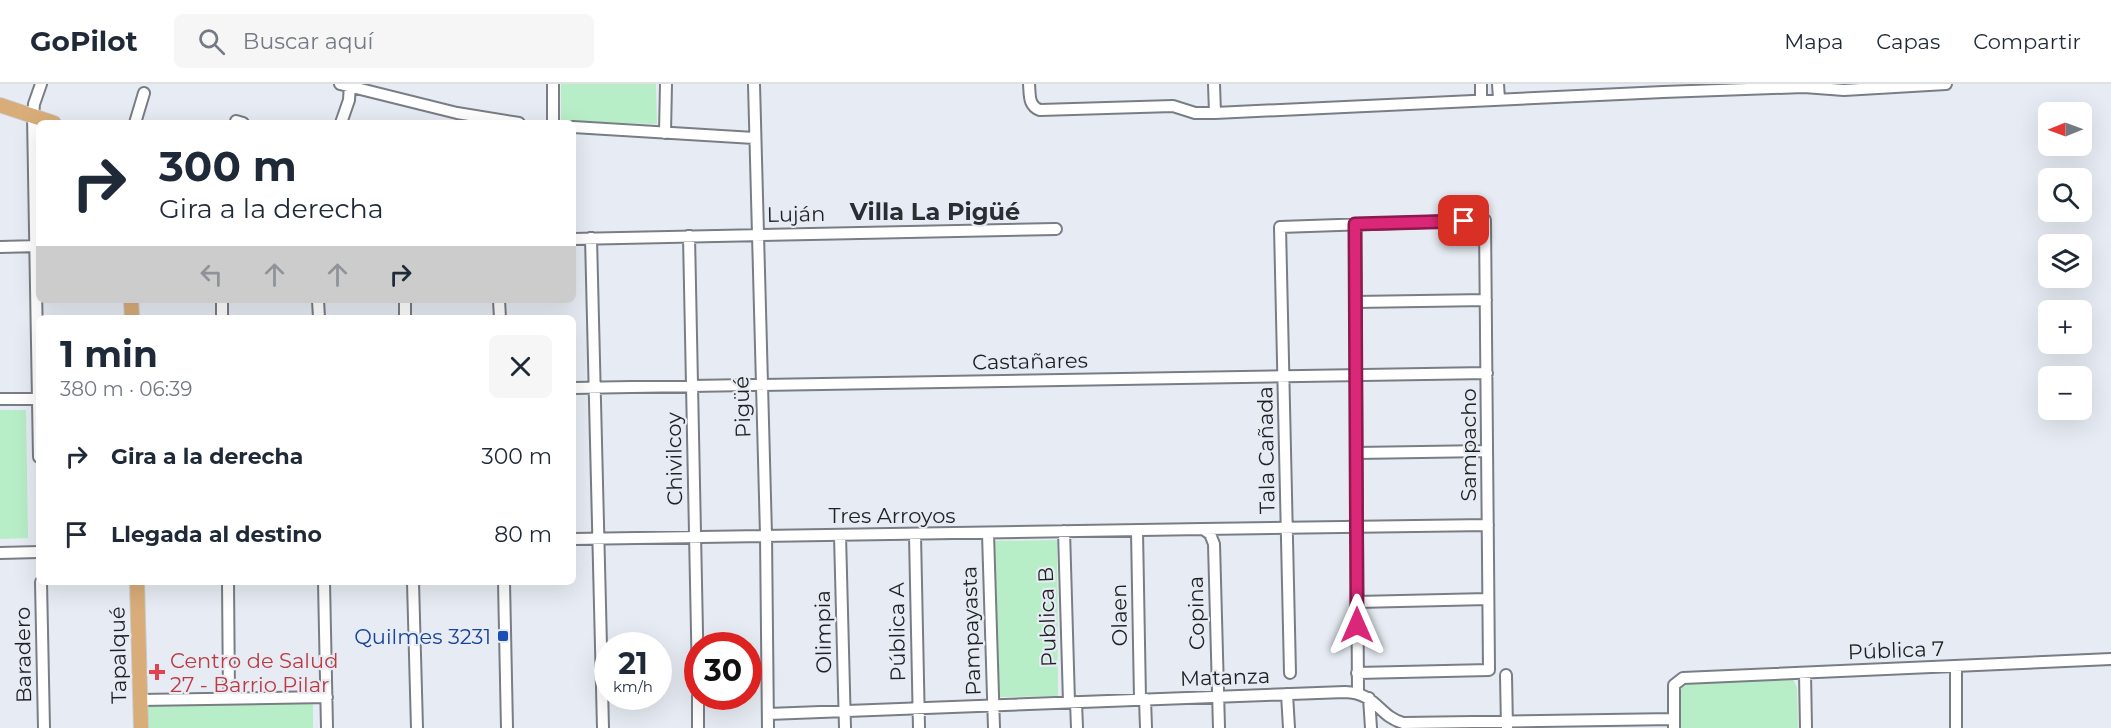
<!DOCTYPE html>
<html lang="es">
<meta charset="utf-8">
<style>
:root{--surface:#fff;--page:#f6f6f7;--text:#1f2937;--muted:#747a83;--line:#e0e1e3}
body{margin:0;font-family:Montserrat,sans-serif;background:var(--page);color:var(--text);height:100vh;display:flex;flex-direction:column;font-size:22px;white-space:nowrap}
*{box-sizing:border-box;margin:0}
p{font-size:20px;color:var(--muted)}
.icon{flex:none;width:33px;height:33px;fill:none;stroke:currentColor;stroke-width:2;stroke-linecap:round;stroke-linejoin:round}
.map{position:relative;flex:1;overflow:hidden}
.side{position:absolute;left:36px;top:231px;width:540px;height:270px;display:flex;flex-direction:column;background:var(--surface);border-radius:9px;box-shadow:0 6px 24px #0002}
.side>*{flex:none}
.top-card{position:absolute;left:36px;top:36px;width:540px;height:183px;border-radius:9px;box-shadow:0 6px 24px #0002;background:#fff;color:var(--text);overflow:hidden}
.needle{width:39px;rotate:269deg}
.fabs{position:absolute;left:2038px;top:18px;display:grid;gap:12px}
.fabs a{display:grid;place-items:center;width:54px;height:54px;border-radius:9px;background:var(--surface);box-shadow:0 6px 24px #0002;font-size:30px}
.speed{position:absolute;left:594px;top:548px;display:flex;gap:12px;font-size:30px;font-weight:700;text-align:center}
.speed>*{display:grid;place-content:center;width:78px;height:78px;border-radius:50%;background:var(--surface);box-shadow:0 6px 24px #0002;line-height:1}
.speed small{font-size:15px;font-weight:400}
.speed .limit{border:9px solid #d22;background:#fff;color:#111}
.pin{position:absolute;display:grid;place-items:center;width:51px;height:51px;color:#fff;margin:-26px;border-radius:12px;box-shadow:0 3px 9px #0006}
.me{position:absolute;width:66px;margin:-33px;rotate:0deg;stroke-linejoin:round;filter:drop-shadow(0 0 4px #0008)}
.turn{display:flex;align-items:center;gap:21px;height:126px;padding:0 24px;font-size:27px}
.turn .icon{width:78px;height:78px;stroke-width:2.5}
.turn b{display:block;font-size:42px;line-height:51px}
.lanes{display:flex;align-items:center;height:57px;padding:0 24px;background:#0003;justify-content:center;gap:30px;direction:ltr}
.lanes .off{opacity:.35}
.round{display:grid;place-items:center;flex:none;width:63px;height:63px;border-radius:9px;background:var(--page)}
.summary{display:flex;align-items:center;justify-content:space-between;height:102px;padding:0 24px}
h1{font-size:36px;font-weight:700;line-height:45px}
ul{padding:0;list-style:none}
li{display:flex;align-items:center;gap:18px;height:78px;padding:0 24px}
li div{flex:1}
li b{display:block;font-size:22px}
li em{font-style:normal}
header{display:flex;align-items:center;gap:36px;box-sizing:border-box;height:84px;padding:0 30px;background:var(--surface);border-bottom:2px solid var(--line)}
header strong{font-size:28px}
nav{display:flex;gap:33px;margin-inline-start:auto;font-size:21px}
.search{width:420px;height:54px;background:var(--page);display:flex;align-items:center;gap:15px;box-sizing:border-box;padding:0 21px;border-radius:9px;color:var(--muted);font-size:22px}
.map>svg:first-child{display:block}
.green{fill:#b7edc7}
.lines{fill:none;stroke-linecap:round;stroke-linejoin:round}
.minor-casing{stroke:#797d84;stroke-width:14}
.major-casing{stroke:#c9caca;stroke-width:16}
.minor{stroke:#fff;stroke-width:10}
.major{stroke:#d8ad79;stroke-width:14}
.route-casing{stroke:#8e194d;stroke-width:15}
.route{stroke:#db2777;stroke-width:10}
.transit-dot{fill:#1a4fb4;stroke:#e7ecf4;stroke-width:2}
.health-dot{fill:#e0444e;stroke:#e7ecf4;stroke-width:2}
.labels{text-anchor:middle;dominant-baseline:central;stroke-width:4.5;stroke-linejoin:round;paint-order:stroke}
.street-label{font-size:21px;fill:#1f2123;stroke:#e7ecf4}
.transit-label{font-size:21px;fill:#164399;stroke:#e7ecf4;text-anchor:end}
.health-label{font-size:21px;fill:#be3a42;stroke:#e7ecf4;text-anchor:start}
.quarter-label{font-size:24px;font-weight:bold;fill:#2a2e33;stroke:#e7ecf4}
</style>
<header>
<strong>GoPilot</strong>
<div class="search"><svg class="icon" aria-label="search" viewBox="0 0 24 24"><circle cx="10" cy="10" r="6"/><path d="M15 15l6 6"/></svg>Buscar aquí</div>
<nav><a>Mapa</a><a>Capas</a><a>Compartir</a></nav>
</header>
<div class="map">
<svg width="2111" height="644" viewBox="0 0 2111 644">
<rect width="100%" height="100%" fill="#e7ecf4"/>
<path class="green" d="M561,0H656L657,40L561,37Z
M0,326H26L28,454L0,455Z
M1057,456L1058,612L995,613L993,457Z
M1793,595L1797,604L1798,644H1678L1674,601L1687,598Z
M313,618V644H140V621Z"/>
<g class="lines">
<defs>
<path id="minor" d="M340,0L457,29L519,39
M754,0L766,451L768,644
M1029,0C1030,10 1028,22 1040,26L1173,22L1195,29H1215
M1214,0L1215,29L1663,8L1804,3L1844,6L1946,0
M1481,0V16
M1498,0L1499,15
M135,39L144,9
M236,39V37L243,39
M341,39L349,16L350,0
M553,39V0
M573,43L754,54
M665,49L666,0
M1355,140L1358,608
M689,152L698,598
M591,154L603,644
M573,155L1056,145
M0,163L39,162
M222,216V234
M318,216L319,234
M405,216V234
M499,216L500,234
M1355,218L1486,216
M573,304L1487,289
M0,315H39
M1356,369L1487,367
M39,373L33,32L34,20L41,0
M1203,445L1488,441
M1064,447L1069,618
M1137,447L1140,615
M988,450L994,644
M840,451L845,644
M915,451L919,644
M573,455L1203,445L1210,450L1214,460L1219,644
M0,469L39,468
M41,498L44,644
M228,498L229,614
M324,498L327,644
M413,498L417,644
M504,498L507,644
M1357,518L1488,515
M1956,583V644
M1290,589L1280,143L1485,136L1489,586L1357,589
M1805,589L1806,644
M1506,591L1507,644
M1287,610L1289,644
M698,612V644
M1369,614L1371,644
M1145,615L1146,644
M140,616L327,613
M1076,618L1077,644
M768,630L1345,608C1377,609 1378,632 1403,639L1674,635
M1674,644V601L1683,594L2111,575"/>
<path id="major" d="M0,21L54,39
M131,216L132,234
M137,498L141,644"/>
</defs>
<use href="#minor" class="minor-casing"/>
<use href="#major" class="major-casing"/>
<use href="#minor" class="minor"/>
<use href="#major" class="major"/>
</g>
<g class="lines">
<defs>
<path id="route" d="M1357,541L1355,140L1464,137"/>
</defs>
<use href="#route" class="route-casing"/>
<use href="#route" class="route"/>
</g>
<rect class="transit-dot" x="497" y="546" width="12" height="12" rx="3"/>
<path class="health-dot" d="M154 579h6v6h6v6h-6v6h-6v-6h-6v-6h6z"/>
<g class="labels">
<g class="street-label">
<text transform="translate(796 130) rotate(-1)">Luján</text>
<text transform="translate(1030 277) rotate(-1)">Castañares</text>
<text transform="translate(742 323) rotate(-92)">Pigüé</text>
<text transform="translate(1468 361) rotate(-90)">Sampacho</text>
<text transform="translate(1266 366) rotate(-91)">Tala Cañada</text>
<text transform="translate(674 375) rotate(-91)">Chivilcoy</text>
<text x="892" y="431">Tres Arroyos</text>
<text transform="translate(1196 529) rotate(-91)">Copina</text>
<text transform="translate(1119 531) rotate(-91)">Olaen</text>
<text transform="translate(1047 533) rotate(-92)">Publica B</text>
<text transform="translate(971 547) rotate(-92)">Pampayasta</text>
<text transform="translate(823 548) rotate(-91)">Olimpia</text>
<text transform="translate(897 548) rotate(-91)">Pública A</text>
<text transform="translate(1896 566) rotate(-2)">Pública 7</text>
<text transform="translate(23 571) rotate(-91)">Baradero</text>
<text transform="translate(118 571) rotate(-91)">Tapalqué</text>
<text transform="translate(1225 593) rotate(-2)">Matanza</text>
</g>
<g class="transit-label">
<text x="491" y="552">Quilmes 3231</text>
</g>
<g class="health-label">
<text x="170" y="576">Centro de Salud<tspan x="170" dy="24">27 - Barrio Pilar</tspan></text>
</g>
<g class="quarter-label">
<text x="935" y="127">Villa La Pigüé</text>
</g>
</g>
</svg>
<div class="fabs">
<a><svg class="needle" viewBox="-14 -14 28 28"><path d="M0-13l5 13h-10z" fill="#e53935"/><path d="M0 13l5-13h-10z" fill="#747a83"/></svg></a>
<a><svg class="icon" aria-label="search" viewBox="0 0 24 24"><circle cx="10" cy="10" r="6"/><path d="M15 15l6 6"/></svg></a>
<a><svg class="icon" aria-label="layers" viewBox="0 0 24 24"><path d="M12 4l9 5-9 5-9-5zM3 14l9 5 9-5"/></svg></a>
<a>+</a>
<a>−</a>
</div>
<div class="speed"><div>21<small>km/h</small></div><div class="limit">30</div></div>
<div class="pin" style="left:1464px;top:137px;background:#d93025"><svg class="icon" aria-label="arrive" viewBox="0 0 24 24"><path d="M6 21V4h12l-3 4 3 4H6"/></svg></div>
<svg class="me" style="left:1357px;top:541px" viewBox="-20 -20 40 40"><path d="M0-17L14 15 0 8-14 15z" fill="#db2777" stroke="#fff" stroke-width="4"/></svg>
<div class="top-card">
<div class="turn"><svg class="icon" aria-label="right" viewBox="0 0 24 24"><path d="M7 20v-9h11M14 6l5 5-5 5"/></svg><div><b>300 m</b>Gira a la derecha</div></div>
<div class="lanes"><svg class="icon off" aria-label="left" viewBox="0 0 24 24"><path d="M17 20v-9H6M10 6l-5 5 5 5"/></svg><svg class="icon off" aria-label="ahead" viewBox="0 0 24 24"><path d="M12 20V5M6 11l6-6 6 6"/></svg><svg class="icon off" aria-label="ahead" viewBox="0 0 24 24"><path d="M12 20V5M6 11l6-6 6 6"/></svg><svg class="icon" aria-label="right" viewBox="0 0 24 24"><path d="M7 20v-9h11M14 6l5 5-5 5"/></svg></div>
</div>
<section class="side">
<div class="summary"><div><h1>1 min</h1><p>380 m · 06:39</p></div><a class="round"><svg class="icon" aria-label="close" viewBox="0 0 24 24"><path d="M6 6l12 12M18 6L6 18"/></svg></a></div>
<ul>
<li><svg class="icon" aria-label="right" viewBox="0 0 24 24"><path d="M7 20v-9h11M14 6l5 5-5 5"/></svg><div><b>Gira a la derecha</b></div><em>300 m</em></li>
<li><svg class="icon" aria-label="arrive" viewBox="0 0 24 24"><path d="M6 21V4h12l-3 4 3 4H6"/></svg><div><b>Llegada al destino</b></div><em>80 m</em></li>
</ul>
</section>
</div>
